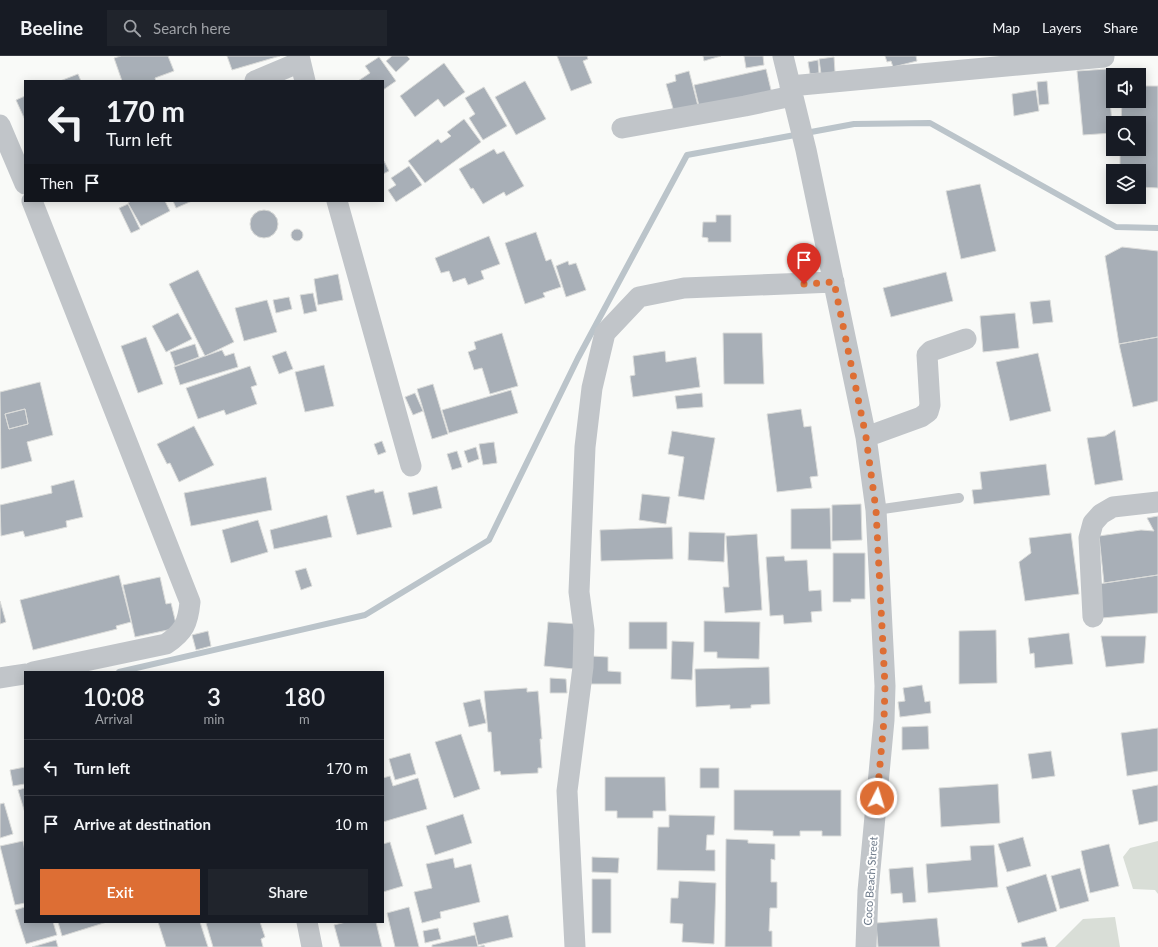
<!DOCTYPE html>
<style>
:root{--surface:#171b24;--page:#20242c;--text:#f1f3f6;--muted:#9ea1a6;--line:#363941;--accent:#dd6e34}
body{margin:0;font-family:Lato,sans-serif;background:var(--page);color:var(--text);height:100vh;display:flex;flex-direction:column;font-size:15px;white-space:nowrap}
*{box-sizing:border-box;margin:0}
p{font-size:13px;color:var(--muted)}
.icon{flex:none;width:22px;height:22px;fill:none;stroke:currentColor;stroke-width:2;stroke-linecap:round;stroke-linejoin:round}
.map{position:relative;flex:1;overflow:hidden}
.sheet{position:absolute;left:24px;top:615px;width:360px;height:252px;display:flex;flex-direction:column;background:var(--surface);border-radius:0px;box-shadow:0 2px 10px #0003}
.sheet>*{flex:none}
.banner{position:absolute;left:24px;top:24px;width:360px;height:122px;border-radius:0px;box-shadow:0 2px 10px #0003;background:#171b24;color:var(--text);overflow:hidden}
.fabs{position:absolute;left:1106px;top:12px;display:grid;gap:8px}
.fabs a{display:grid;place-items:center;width:40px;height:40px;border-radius:0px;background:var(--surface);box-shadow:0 2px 10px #0003;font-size:20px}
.pin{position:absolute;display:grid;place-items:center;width:34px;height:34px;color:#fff;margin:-41px -17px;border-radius:50% 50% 50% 0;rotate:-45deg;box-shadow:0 0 4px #0007}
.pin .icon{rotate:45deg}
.me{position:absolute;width:44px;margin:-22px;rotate:5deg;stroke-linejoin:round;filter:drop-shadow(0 0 3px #0008)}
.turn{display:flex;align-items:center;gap:14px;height:84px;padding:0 16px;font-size:18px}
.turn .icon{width:52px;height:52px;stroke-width:2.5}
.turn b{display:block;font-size:28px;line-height:34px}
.then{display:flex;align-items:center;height:38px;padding:0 16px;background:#0003;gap:8px;font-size:15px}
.eta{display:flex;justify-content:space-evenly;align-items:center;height:68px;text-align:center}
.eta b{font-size:24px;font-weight:600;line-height:28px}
.cta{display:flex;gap:8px;margin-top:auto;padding:8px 16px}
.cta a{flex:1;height:46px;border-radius:0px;background:var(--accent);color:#fff;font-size:16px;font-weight:600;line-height:46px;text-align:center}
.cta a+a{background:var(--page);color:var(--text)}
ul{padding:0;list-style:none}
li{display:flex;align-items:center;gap:12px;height:56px;padding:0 16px;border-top:1px solid var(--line)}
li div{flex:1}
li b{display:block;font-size:15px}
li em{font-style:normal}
header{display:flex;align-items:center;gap:24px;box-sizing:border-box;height:56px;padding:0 20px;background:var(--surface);border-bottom:1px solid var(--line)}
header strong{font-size:19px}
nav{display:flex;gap:22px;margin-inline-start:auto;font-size:14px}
.search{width:280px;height:36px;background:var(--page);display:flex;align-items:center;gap:10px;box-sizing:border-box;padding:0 14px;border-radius:0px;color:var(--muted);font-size:15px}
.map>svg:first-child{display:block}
.green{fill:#d9ded7}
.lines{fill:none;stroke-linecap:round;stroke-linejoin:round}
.stream{stroke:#bbc4ca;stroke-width:6}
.building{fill:#a8afb7;stroke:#dbdcda;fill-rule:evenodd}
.service{stroke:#c1c5c9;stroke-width:10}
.minor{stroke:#c1c5c9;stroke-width:21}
.route{stroke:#dd6e34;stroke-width:7;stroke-dasharray:0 12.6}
.labels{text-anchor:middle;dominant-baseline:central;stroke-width:4;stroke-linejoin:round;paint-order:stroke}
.street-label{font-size:11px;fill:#6a7787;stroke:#fff}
</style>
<header>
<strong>Beeline</strong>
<div class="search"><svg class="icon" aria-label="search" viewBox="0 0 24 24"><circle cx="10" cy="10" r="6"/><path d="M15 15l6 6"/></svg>Search here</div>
<nav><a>Map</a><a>Layers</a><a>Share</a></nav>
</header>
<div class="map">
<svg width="1158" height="891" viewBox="0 0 1158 891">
<rect width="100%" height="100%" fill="#f9faf8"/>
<path class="green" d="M1158,785V838L1155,834L1133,833L1123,801L1130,792Z
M1115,861L1120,891H1055L1083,863Z"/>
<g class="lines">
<path class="stream" d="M119,616L365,559L489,484L578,302L687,99L854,68L930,67L1116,171L1158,172"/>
</g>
<path class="building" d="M121,0H168L174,15L155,22L156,25H122L114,2Z
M227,0H280L232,14Z
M392,0H407L410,3L396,16L386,5Z
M557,0H587L588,3L583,5L592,27L571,35Z
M703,0H721L704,5Z
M744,0H763L764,9L746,12Z
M885,0H916L917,5L893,11L891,5L887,6Z
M379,1L396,25L383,34V25H358L370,17L365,10Z
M834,1L835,16L821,18L819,3Z
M818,4L819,17L810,18L808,6Z
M444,7L465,36L444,51L438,43L415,61L400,40Z
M766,13L772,38L700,54L694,29Z
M1107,13L1113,77L1083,79L1077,15Z
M689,15L698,50L674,56L666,28L676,25L675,19Z
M78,18L81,25H60Z
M525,25L546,63L516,79L495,41Z
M1047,25L1049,48L1039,49L1037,26Z
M1139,30H1158V132L1139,131V115H1120V93H1139V67H1121L1122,45H1139Z
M484,31L507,70L483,84L469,62L475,58L465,42Z
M1036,34L1039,55L1014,60L1012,38Z
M25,40V64L16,44Z
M464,63L481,86L425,127L408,105L438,83L441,87L451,80L447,76Z
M494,93L497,98L504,95L524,130L506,140L504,136L483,148L473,132L471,133L459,113Z
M384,105L389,115L383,118V106Z
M409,110L422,129L396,146L388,134L396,129L391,122Z
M980,128L996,195L961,203L946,135Z
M131,145H165L170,155L141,170L128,147Z
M173,145H192L176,152Z
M128,148L140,173L131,177L119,152Z
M250 168a14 14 0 1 1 28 0a14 14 0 1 1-28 0Z
M716,159H731V186H708V182L702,181L703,166H716Z
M291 179a6 6 0 1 1 12 0a6 6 0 1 1-12 0Z
M536,176L546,205L551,203L561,231L543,237L545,241L525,248L505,187Z
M489,180L500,208L481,215L484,223L468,229L465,222L453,226L449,215L441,217L435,202Z
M1122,191L1158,195V281L1119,288L1105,200Z
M568,205L569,209L576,207L586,234L566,241L556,210Z
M198,214L234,286L205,300L169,228Z
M946,216L953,245L891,261L883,232Z
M338,218L343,244L318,249L314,223Z
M313,237L317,255L304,258L300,239Z
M289,241L292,253L276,257L273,244Z
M267,244L277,276L244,285L235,252Z
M1050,244L1053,266L1033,268L1030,246Z
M178,257L192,283L166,296L152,270Z
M1015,257L1019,292L983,296L980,260Z
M502,277L518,330L490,338L482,312L474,314L468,296L476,293L474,286Z
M723,277H762L764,328H724Z
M146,281L163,328L138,337L121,290Z
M1158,281V345L1133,351L1119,288Z
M195,288L199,301L175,310L170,296Z
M222,294L225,300L234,297L238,311L180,329L174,311Z
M286,295L293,313L279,318L272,300Z
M665,295L666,306L696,301L700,331L633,341L630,320L635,319L633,300Z
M1038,297L1051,355L1010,365L996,306Z
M324,309L334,350L305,356L295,316Z
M250,310L257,329L251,331L257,348L226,359L224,354L198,363L186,332Z
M40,326L53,379L27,386L32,405L1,413L0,336ZM25,353L28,368L9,373L5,358Z
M433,328L448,378L432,383L417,333Z
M511,334L518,357L449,377L442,354Z
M415,337L423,355L413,359L405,341Z
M702,337L703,351L677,353L675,340Z
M25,353L28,368L9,373L5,358Z
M801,353L804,371L811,370L818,420L810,421L812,432L777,436L767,358Z
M194,370L214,409L179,426L170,407L167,408L157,388Z
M1115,374L1123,424L1095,429L1087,382L1105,380Z
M672,375L715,382L704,444L678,440L684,401L668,398Z
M382,385L386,396L378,399L374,388Z
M494,386L497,407L483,409L479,388Z
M476,391L479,403L468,407L464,395Z
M457,395L462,411L452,414L447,398Z
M1046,408L1050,439L974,448L972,434L982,433L980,416Z
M266,421L272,454L191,470L184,437Z
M74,424L83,461L66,465L67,471L25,481L23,475L1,480L0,449L52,437L51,430Z
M437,430L442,452L413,459L408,437Z
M374,433L375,437L383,435L392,471L357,479L346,440Z
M642,438L670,441L666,468L639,464Z
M861,448L862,484L832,485V449Z
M830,452L831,493H791V453Z
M327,459L332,481L274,493L270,474Z
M1158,460V519L1104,527L1099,480L1141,474L1154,475L1147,462Z
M258,464L268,496L231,507L222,474Z
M672,471L673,503L601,505L600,474Z
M689,476L725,477L724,506L688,504Z
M1071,477L1079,538L1025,545L1019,506L1031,497L1029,482Z
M757,478L762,554L725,557L723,531H729L726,480Z
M833,497H865V543H851V546H833Z
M784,500L785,505L807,504L809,535L821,534L822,555L811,556L812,566L784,568L783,559L770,560L766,501Z
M306,512L312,530L301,534L295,515Z
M119,519L131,566L116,570L117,573L33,594L20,544Z
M1158,519V557L1102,562L1098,528Z
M160,521L166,548L171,547L177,572L135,581L123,529Z
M0,545L6,566L0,568Z
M704,565L760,566L759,603L717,602V596H704Z
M548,566L578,568L574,613L544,610Z
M629,566H667V593H629Z
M996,574L997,627L959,628V575Z
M208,575L211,590L196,594L192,579Z
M1069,577L1073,608L1035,612L1034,597L1030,598L1028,582Z
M1101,580H1146L1144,607L1106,611Z
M672,585L694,586L692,624L671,623Z
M591,600L608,601V615L621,616V628H591Z
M769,611L770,648L751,649V652L730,653V649L696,651L695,613Z
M550,622L566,623L567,637H550Z
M922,629L925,646L930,645L931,657L900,661L898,646L905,645L903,632Z
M527,632V636L538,635L542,683H540L542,712H538V717L501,719L500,715L494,716L491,676H488L484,635Z
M480,643L486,667L469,671L463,647Z
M928,670L929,693L902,694V671Z
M1158,672V715L1127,720L1121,677Z
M461,678L480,733L454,742L435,686Z
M1051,695L1055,720L1032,723L1028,698Z
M410,697L416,718L395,724L389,703Z
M25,711V728L13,730L10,714Z
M700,712H719V732H700Z
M390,720L393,730L418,722L427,753L383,766V722Z
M605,721H665L666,755H653V762H617V755H605Z
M998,728L1000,767L941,771L939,732Z
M1158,729V765L1139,769L1132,734Z
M25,732V757L18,734Z
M734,734H841V780H822V775H800V780H773V775L734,774Z
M4,747L13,778L0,782V748Z
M463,758L472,787L435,799L426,770Z
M669,759L715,760L714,779H707L706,794H715V815L657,814L658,771H669Z
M1023,781L1031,810L1007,816L998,788Z
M726,783L748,784V787L775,788V804L771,803V826H777V852H770L769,875H772V891H725Z
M23,785L25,795V847L15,849L0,790Z
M390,786L403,830L383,836V788Z
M1109,788L1119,830L1090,837L1081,795Z
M994,789L998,831L928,837L926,808L971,804L970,790Z
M592,801L619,802L618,817L592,816Z
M453,802L455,812L471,808L480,846L440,856L441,862L422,867L414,836L432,832L426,808Z
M913,811L916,846L903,847L902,837L891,838L889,813Z
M1080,812L1089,845L1060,853L1051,820Z
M1046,818L1057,855L1018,867L1006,831Z
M592,823H611V877H592Z
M679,825L716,827L714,888L682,886L683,868L670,867L671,842H678Z
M25,851V866H53L57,879L26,888L15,854Z
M409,851L419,891H395L387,857Z
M508,859L513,881L478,889L473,867Z
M937,862L940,891H878L876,867Z
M58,866H107L62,880Z
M158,866H200L208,891H166Z
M211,866H260L265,881L261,883L263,891H213L206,867Z
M346,866H376L382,891H340L334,869Z
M438,872L441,883L425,887L423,875Z
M475,879L478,891L484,889L485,891H432V889Z
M1045,881L1048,891H1022L1021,887Z
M56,884L58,891H32Z"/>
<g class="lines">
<path class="service" d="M876,454L959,442"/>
<path class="minor" d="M299,0L305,25
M783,0L806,94L866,381L876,454L885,630L884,664L868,835L866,891
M255,25L300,6
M790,30L1104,1V0
M0,69L25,128
M622,72L745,50L792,40
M32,145L190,546C188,567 184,576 166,588L33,616
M337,145L411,410
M866,381L921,361L928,356L930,349L927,299L931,295L966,283
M1093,561L1089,482L1093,467L1101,458L1113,451L1158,446
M0,622L25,618
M307,866L312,891
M575,891L567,735L583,611L584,574L579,536L585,391L592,332L605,277L639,241L684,232L834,226"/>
</g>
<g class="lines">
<path class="route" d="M804,228L834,226L866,381L876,454L885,630L884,664L877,742"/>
</g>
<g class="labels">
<g class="street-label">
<text transform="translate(870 825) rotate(-86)">Coco Beach Street</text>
</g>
</g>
</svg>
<div class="fabs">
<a><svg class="icon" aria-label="sound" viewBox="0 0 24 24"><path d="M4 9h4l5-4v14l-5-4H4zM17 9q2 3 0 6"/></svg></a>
<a><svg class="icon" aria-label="search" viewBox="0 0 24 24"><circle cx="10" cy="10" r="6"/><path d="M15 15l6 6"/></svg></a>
<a><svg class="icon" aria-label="layers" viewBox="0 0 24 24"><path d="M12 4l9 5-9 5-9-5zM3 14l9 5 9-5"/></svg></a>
</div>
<div class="pin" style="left:804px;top:228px;background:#d93025"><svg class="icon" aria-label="arrive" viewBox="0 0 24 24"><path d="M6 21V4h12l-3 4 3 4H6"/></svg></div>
<svg class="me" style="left:877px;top:742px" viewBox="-20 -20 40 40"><circle r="17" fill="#dd6e34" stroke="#fff" stroke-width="3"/><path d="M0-11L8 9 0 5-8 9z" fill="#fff"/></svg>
<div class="banner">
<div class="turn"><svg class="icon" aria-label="left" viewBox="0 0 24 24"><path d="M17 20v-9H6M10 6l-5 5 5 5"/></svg><div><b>170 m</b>Turn left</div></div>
<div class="then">Then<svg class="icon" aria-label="arrive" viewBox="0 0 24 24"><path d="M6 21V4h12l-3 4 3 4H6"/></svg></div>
</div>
<section class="sheet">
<div class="eta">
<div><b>10:08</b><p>Arrival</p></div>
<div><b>3</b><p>min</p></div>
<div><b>180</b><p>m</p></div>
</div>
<ul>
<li><svg class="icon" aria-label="left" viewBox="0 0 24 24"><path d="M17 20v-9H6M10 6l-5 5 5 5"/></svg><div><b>Turn left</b></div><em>170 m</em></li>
<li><svg class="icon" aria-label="arrive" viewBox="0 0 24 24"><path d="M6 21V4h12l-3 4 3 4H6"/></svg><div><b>Arrive at destination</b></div><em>10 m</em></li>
</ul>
<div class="cta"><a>Exit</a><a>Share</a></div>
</section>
</div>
